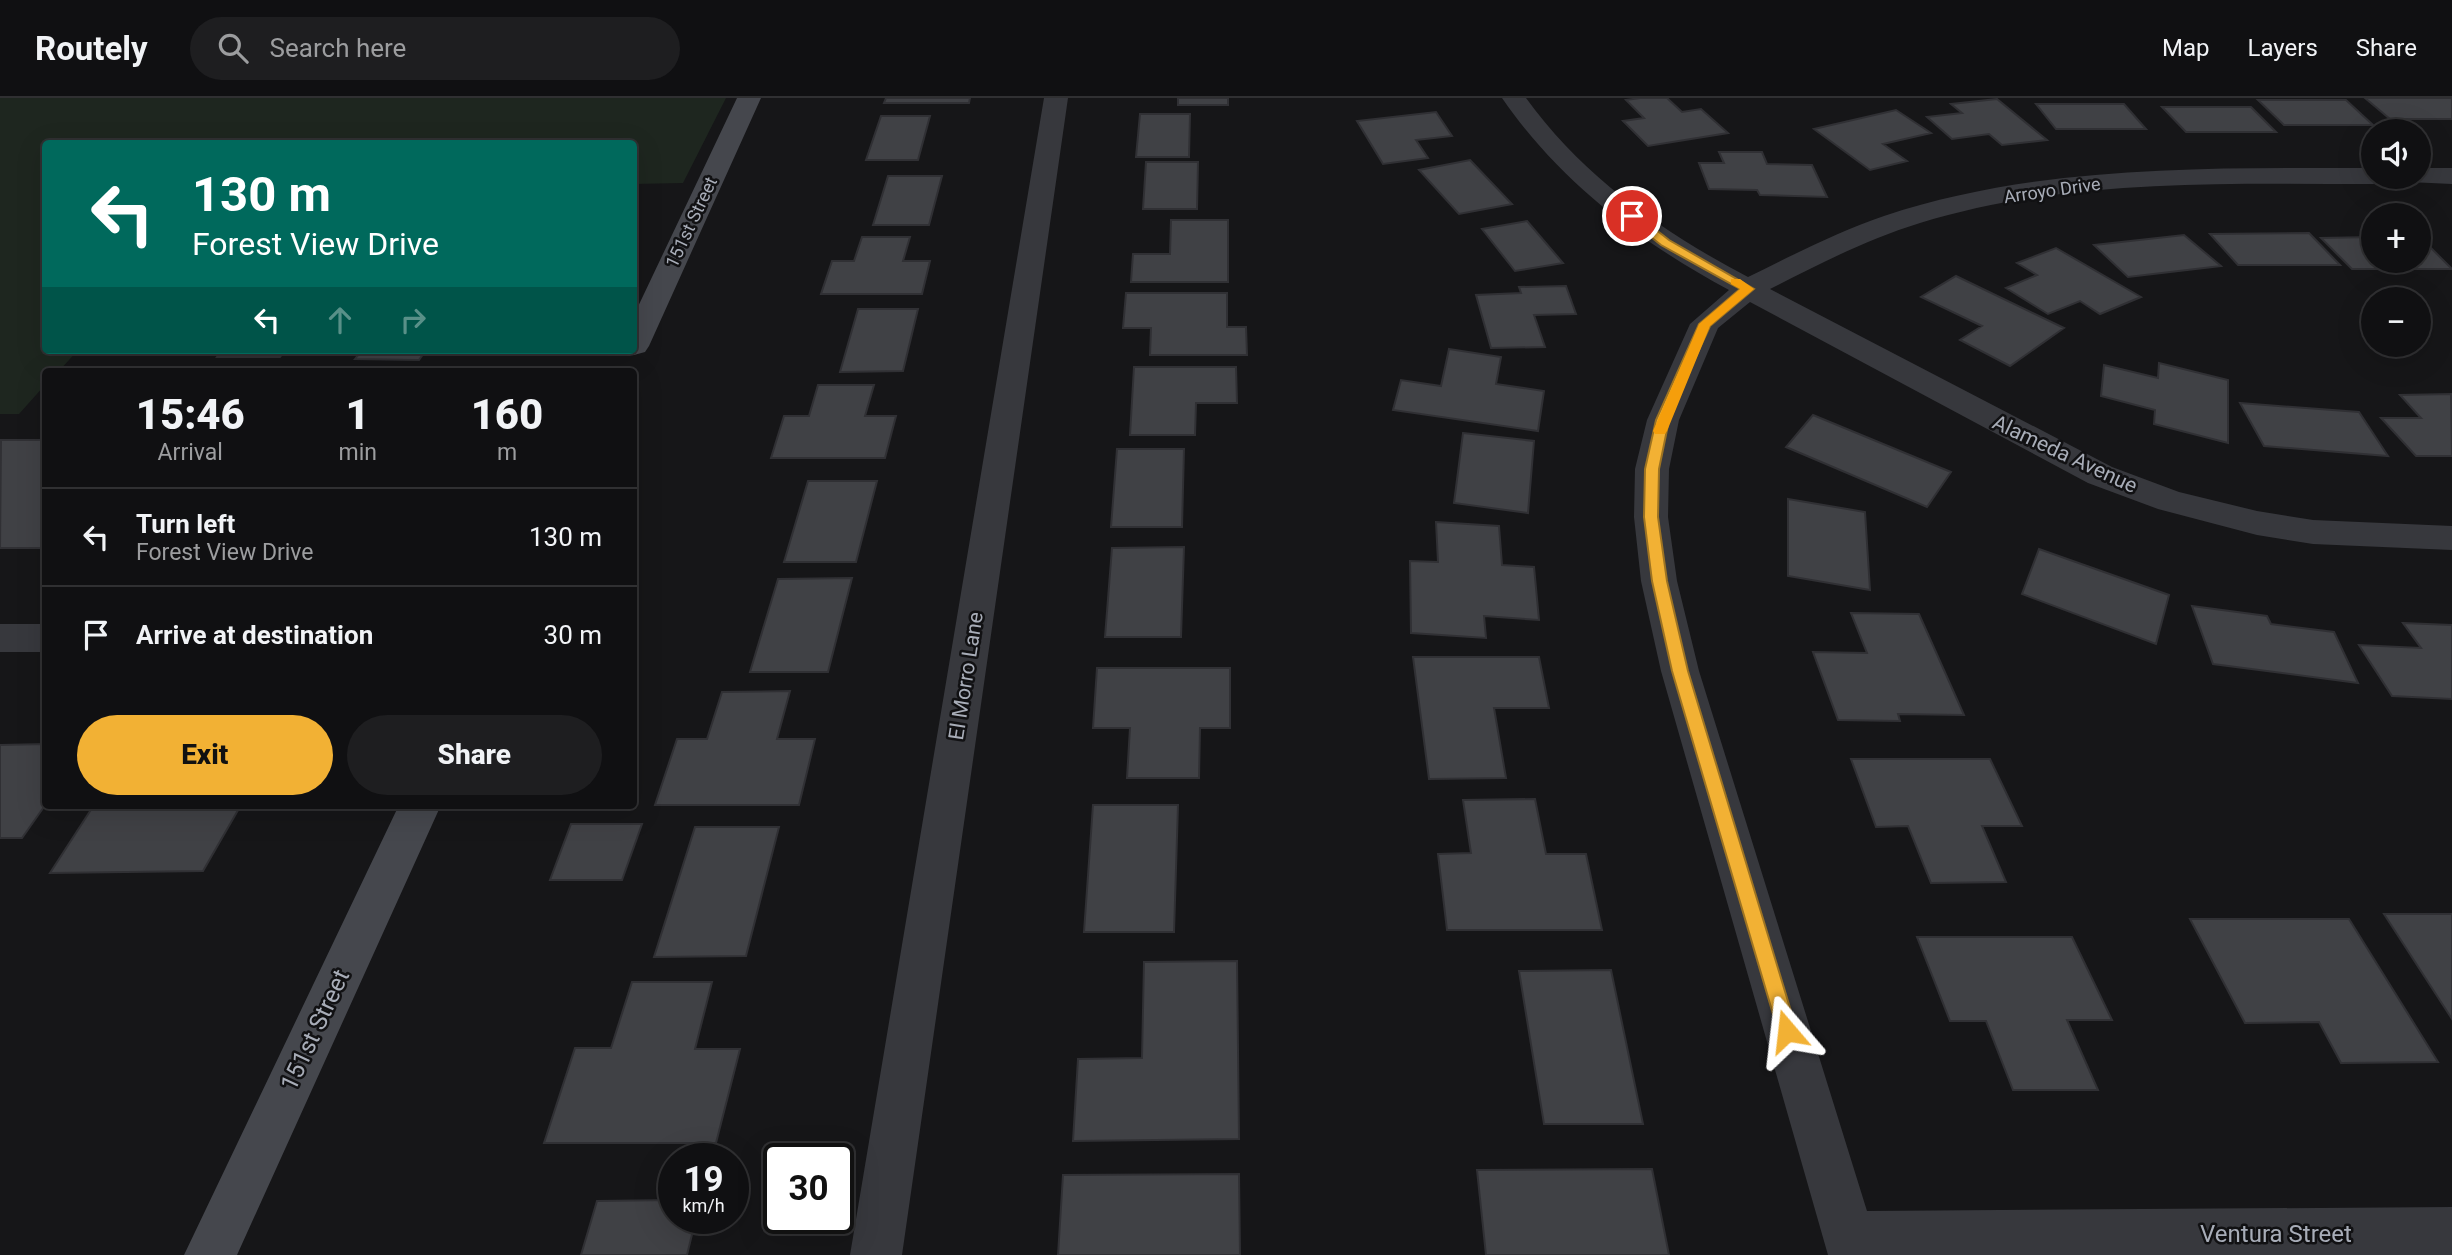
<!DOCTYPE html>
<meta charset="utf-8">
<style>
:root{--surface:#101012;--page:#1e1e20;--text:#f1f3f6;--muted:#9c9d9f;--line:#303032;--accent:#f2b134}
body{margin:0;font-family:Roboto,sans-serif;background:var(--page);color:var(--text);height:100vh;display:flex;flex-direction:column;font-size:26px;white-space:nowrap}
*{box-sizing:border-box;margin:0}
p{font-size:23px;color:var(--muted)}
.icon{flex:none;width:38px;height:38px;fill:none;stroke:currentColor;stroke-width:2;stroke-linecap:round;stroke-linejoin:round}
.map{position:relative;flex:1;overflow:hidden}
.details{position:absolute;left:42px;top:270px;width:595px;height:441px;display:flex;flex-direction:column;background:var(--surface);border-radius:7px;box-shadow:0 7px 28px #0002,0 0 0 2px var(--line)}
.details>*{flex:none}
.guide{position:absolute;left:42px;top:42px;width:595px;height:214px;border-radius:7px;box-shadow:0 7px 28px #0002,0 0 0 2px var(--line);background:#00695c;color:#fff;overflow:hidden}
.controls{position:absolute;left:2361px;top:21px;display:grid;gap:14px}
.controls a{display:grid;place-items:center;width:70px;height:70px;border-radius:50%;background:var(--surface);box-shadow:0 7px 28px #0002,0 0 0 2px var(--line);font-size:35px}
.speed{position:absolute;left:658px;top:1045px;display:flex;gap:14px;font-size:35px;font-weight:700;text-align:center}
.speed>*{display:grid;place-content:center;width:91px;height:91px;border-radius:50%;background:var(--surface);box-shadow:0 7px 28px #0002,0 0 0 2px var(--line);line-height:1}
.speed small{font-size:18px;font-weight:400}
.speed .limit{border:4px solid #111;border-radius:10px;background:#fff;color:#111}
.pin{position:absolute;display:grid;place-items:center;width:60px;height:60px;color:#fff;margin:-30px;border:4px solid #fff;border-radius:50%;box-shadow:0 2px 7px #0007}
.me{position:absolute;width:77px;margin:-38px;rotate:343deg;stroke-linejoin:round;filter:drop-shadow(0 0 5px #0008)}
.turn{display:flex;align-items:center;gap:24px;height:147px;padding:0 35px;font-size:32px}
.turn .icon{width:91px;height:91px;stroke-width:2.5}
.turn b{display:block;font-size:49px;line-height:60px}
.lanes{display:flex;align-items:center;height:66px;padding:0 35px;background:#0003;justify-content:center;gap:35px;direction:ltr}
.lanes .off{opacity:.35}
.eta{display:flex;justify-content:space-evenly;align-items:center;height:119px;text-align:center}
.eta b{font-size:42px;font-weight:800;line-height:49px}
.cta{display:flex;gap:14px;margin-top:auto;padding:14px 35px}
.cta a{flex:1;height:80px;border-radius:42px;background:var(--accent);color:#111;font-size:28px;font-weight:800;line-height:80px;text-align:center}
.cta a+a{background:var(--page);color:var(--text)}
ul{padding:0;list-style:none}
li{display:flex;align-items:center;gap:21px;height:98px;padding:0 35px;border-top:2px solid var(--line)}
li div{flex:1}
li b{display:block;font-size:26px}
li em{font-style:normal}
header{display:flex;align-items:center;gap:42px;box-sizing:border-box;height:98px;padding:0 35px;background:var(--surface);border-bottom:2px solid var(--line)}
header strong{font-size:33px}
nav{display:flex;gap:38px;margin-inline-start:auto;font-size:24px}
.search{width:490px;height:63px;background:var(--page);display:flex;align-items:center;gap:18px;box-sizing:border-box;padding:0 24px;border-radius:38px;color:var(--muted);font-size:26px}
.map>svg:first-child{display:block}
.green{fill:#1e261f}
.building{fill:#404145;stroke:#303034;stroke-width:2}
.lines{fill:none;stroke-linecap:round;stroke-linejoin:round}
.street{fill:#37383d;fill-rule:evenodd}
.secondary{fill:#45474d;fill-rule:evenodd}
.route{fill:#f2b134;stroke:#9d7322;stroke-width:2}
.slow{fill:#f59e0b}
.labels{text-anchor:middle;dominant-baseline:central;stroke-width:5;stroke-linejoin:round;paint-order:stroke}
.far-street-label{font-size:18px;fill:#a8adb8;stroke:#111113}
.street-label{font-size:21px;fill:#a8adb8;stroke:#111113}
.near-street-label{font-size:24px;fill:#a8adb8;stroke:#111113}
</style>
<header>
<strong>Routely</strong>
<div class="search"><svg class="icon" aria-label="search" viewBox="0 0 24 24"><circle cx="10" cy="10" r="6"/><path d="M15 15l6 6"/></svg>Search here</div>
<nav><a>Map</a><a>Layers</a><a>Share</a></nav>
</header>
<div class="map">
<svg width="2452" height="1157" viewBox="0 0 2452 1157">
<rect width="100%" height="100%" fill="#161618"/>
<path class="green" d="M0,0H726L683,85L634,86V46H46V252H78L59,273H46L45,287L19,316H0Z"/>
<path class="building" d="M886,0H970L969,5H884Z
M1178,0H1228V7H1178Z
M1640,0H1667L1682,14L1701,11L1728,35L1648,48L1623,23L1644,20L1626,2Z
M2365,0H2452V21H2390Z
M1997,1L2047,42L2002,47L1989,36L1952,41L1927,19L1962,15L1951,6Z
M2258,2H2346L2373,27H2284Z
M2036,6H2124L2146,31H2056Z
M2162,9H2251L2276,34H2186Z
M1896,12L1931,35L1883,46L1907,63L1870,72L1814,31Z
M1436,14L1452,38L1416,42L1428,60L1383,66L1357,23Z
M1140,16H1190L1189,59H1136Z
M881,18H930L918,62H866Z
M1719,54H1762L1767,66L1812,67L1827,99L1760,97L1757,92L1709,91L1699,65H1724Z
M1470,62L1512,106L1459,116L1419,72Z
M1146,64H1198L1197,111H1143Z
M888,78H942L929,127H873Z
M1171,122H1228V184H1131L1133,156H1170Z
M1527,123L1563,165L1515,173L1482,131Z
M2309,135L2340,167H2238L2210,136Z
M2184,137L2221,168L2128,179L2094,147Z
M862,139H910L903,163H930L922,196H821L832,163H854Z
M2373,139V163H2418L2420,139L2452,171H2352L2321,140Z
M2056,150L2141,199L2100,216L2080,203L2048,216L2006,190L2037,177L2017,165Z
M1956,178L2064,230L2010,268L1960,242L1982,228L1921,199Z
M1566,188L1576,216L1534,217L1545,249L1491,250L1476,197L1521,195L1519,189Z
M1126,195H1227V229H1246L1247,257H1150L1151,230H1123Z
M858,211H918L903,273L840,274Z
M1449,251L1501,259L1496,286L1544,293L1538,333L1393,312L1401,282L1441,288Z
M222,252H285L280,259H217Z
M362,252H426L419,262L355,261Z
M2159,265L2228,282V345L2154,326L2155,312L2101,298L2104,267L2158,280Z
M1134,269H1236L1237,305H1196L1195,337H1130Z
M818,287H874L865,318H896L885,360H771L784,318H809Z
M2451,296L2452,358H2416L2381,320H2421L2400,297Z
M2240,305L2359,314L2388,358L2264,348Z
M1813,317L1951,374L1927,409L1786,349Z
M1463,335L1534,343L1528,415L1454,405Z
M1,342H46V450H0Z
M1117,351H1184L1182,429H1111Z
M808,383H877L856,464H784Z
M1788,401L1865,414L1870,492L1788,478Z
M1436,424L1499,428L1502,467L1534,469L1539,522L1484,518L1486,540L1411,535L1410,463L1438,464Z
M1184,449L1181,539H1105L1112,450Z
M2039,451L2169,497L2156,546L2022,496Z
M852,480L828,574H750L778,481Z
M2192,508L2267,518L2271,526L2334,534L2358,585L2213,566Z
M1851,515L1919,516L1964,617L1898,616L1900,623L1838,622L1813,554L1867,555Z
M2403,525L2452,527V601L2392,598L2359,547L2421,550Z
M1413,559H1539L1549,610H1494L1506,680L1429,681Z
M1097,570H1230V630H1200L1199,680H1127L1130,630H1093Z
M790,593L777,641H815L799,707H655L677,641H707L722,594Z
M46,646V706L22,740H0V647Z
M1851,661H1990L2022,728H1982L2006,784L1931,785L1908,728L1876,729Z
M1535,701L1546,756H1586L1602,832H1447L1438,756L1471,755L1463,702Z
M94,707H241L203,773L50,775Z
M1093,707H1178L1174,834H1084Z
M571,726H642L622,782H550Z
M695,729H779L746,858L654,859Z
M2384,816H2452V921Z
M2190,821H2349L2438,964L2341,965L2319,924L2245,925Z
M1917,839H2072L2112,922H2067L2098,992H2013L1986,923H1950Z
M1237,863L1239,1041L1073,1043L1078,961L1142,960L1144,864Z
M1611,872L1643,1026H1544L1519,873Z
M632,884H712L695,951H740L716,1045H544L575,950H611Z
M1652,1071L1669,1157H1486L1477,1072Z
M1239,1076L1240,1157H1058L1063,1077Z
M674,1102V1120H696L687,1157H581L597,1103Z"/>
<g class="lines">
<path class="street" d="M1044,0H1068L902,1157H850Z
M1502,0H1526C1583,79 1664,135 1748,179C1793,157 1837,134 1884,118C2041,66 2209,70 2373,70V79H2386L2382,84L2373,86C2222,86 2066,80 1920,125C1868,141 1819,166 1770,191L2112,369L2179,394L2257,413L2313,422L2452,428V452L2313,446L2257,437L2158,411L2088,385L1750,204L1718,230L1679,322L1669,371L1668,419L1677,483L1699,573L1867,1113L2452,1109V1157H1828L1661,573L1641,483L1634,419L1635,371L1647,322L1690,226L1729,192C1640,144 1560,84 1502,0Z
M2418,70H2452V86L2409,84L2405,79H2418Z
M0,526H46V554H0Z"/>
<path class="secondary" d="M737,0H761L649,248L645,254L634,257L623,254L622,252H634V217Z
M399,707H441L237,1157H184Z"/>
</g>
<path class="route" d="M1628,116H1636L1669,142L1754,191L1710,228L1693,265L1669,322L1659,371L1658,419L1667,483L1688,573L1797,933L1794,939L1787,942L1781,939L1778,933L1672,573L1652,483L1644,419L1645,371L1656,322L1699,226L1740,191L1661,147L1628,121Z"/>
<path class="slow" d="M1731,181H1740L1754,191L1710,228L1667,333L1665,336H1655L1653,333L1699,226L1740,191L1731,186Z"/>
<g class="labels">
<g class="far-street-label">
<text transform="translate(2052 92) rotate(-8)">Arroyo Drive</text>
<text transform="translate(691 124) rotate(-65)">151st Street</text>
</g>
<g class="street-label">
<text transform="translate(2065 356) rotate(25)">Alameda Avenue</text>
<text transform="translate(966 578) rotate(-81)">El Morro Lane</text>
</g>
<g class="near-street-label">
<text transform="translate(315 932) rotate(-65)">151st Street</text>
<text x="2276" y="1136">Ventura Street</text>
</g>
</g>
</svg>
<div class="controls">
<a><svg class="icon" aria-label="sound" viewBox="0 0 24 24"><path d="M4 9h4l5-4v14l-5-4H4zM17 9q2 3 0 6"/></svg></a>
<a>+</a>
<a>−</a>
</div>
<div class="speed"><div>19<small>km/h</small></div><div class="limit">30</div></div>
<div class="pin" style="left:1632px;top:118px;background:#d93025"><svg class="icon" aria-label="arrive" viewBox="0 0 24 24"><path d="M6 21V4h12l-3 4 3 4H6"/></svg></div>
<svg class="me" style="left:1787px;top:933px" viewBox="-20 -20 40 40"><path d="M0-17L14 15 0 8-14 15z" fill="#f2b134" stroke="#fff" stroke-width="4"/></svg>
<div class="guide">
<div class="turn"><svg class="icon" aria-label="left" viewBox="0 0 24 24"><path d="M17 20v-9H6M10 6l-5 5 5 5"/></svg><div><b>130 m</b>Forest View Drive</div></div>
<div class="lanes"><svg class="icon" aria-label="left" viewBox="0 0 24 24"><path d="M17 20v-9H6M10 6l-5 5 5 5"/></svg><svg class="icon off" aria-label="ahead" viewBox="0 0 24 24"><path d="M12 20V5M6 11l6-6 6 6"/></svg><svg class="icon off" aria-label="right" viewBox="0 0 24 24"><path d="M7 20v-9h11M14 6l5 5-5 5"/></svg></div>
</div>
<section class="details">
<div class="eta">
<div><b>15:46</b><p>Arrival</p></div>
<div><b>1</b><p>min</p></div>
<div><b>160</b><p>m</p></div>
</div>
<ul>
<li><svg class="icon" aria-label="left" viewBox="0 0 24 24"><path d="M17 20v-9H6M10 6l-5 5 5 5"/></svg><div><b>Turn left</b><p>Forest View Drive</p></div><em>130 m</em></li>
<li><svg class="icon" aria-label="arrive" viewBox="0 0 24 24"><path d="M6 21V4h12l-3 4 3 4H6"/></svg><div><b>Arrive at destination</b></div><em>30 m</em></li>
</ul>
<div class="cta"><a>Exit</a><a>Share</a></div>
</section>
</div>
